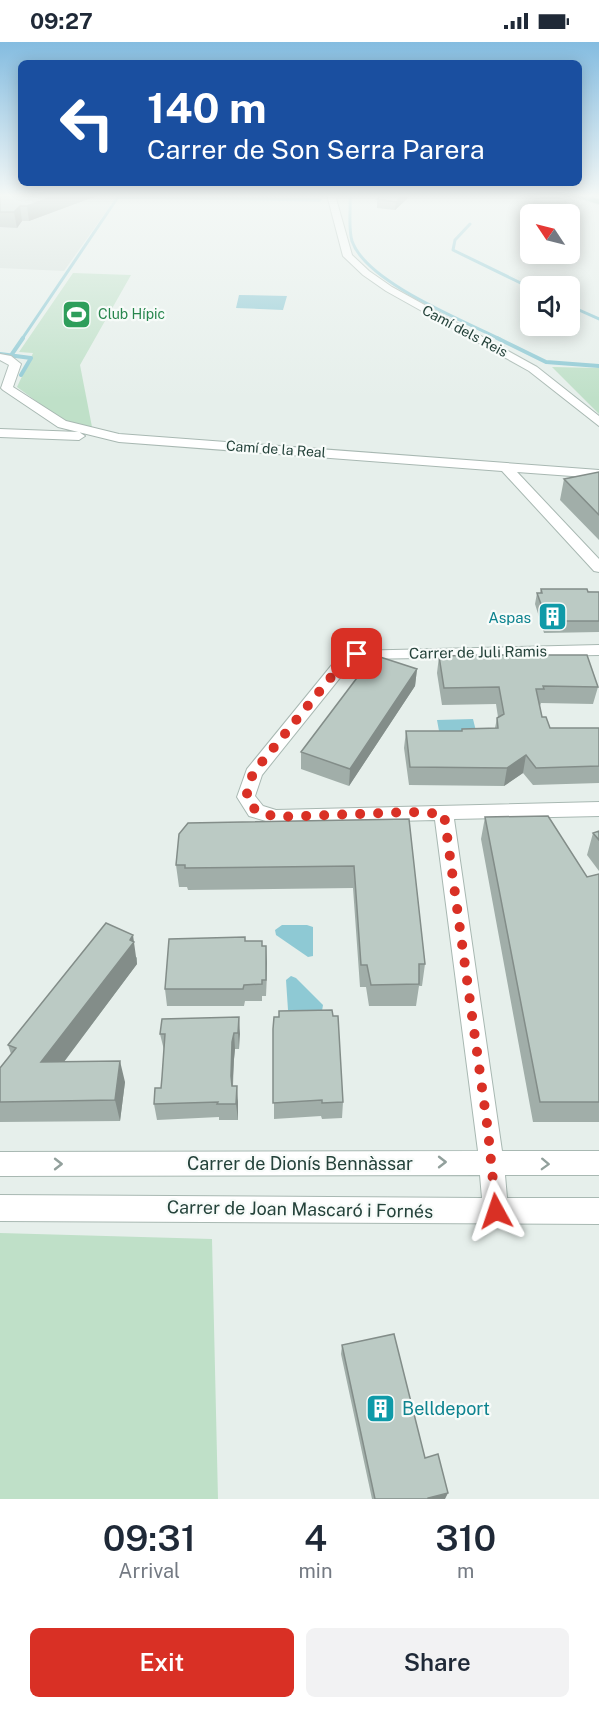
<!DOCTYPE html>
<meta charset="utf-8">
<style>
:root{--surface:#fff;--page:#f2f2f3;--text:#1f2937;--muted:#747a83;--accent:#d93025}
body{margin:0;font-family:"Public Sans",sans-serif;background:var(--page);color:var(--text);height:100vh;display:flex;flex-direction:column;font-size:22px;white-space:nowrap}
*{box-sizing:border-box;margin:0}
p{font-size:20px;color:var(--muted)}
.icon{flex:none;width:33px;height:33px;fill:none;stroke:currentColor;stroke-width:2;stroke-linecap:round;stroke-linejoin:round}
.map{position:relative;height:1457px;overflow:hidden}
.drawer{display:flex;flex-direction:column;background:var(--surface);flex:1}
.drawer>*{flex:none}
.top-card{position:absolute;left:18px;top:18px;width:564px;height:126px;border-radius:9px;box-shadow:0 3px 15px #0003;background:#1a4fa0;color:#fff;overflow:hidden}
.needle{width:39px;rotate:305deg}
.tools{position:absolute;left:520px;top:162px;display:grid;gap:12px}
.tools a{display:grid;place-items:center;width:60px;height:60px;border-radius:9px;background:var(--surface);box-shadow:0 3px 15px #0003;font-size:30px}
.pin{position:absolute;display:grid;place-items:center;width:51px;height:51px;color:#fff;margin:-26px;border-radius:12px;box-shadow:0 3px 9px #0006}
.me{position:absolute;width:66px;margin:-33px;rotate:355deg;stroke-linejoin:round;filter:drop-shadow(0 0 4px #0008)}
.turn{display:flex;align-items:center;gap:21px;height:126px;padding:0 30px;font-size:27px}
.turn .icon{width:78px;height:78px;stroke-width:2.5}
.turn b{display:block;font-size:42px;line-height:51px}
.eta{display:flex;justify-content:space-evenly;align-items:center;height:102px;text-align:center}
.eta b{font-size:36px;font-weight:600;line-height:42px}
.cta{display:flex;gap:12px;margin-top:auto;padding:12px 30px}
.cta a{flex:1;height:69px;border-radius:9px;background:var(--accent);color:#fff;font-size:24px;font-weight:600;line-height:69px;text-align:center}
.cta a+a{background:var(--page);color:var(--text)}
.status{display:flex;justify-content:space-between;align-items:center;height:42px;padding:0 30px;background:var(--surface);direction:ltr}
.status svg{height:16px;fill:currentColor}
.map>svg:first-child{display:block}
.built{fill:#d4dfda}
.green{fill:#bfe0c8}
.water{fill:#8ec9d4}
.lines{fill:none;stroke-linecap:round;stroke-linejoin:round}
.stream-far1{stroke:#8ec9d4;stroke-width:3}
.stream{stroke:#8ec9d4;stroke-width:4}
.minor-casing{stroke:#a8b8b2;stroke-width:2}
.major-casing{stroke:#c2cac8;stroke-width:2}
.minor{fill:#fff;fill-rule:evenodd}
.major{fill:#6aa596;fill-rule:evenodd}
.wall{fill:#a1aea9}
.shaded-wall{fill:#838d89}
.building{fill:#bbcac4;stroke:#838d89;stroke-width:1.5}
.oneway{stroke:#92a09c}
.route{stroke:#d93025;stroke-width:10;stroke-dasharray:0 18}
.labels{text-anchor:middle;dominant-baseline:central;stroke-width:4.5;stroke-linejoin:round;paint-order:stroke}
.far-leisure-label{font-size:14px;fill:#27864d;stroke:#f7fbf9;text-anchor:start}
.far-street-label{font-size:14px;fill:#24423a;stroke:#f7fbf9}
.culture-label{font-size:15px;fill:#0d838f;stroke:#f7fbf9;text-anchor:end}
.street-label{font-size:15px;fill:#24423a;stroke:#f7fbf9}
.near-street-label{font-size:18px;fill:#24423a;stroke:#f7fbf9}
.near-culture-label{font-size:18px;fill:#0d838f;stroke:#f7fbf9;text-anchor:start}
</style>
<div class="status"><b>09:27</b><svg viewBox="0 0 49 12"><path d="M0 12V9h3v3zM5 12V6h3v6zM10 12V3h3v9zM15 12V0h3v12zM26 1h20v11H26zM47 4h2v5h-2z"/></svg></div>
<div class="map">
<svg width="599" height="1457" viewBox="0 0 599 1457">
<rect width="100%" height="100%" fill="#e6efeb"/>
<path class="built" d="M0,153H307L308,157L117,154L64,229L0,226Z"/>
<path class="green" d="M73,231L131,233L80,323L92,385L66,381L17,345L33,311L19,310Z
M552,325L599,326V372Z
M0,1191L212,1197L218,1457H0Z"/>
<path class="water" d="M239,253L287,254L283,268L236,266Z
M473,677L476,689H439L437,678Z
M282,883H307L313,885V914L308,915L276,893L275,888Z
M291,934L296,936L323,963L322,969L288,968L286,938Z"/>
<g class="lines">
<path class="stream-far1" d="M350,153C351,167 348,186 352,199C366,240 462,278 500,297
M470,182L455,198L453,208L531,246
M570,264L599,277
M22,297L118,155L320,158"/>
<path class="stream" d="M497,296L546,320L599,324
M0,312L31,316L21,333
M12,312L23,296"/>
<defs>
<path id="minor" d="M327,153H335L352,213L369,229L392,245L537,325L599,374V384L529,329L386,249L363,233L343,214Z
M0,312L11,314L21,322L13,345L66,379L119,392L599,428V436L517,430L599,517V530L594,529L502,429L119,400L58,385L3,348L1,346L9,323L0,318Z
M0,387L79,390L85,394L79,398L0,395Z
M599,603V613L360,617L347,627L262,733L255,754L263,764L276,768L599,760V774L454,777L502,1109H599V1133H505L507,1156H599V1182L0,1179V1153L482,1156L480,1133L0,1134V1110L478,1109L435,778L276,782L249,774L237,755L247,727L335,619L350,609Z"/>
<path id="major" d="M568,153H581L599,157V162Z"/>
</defs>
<use href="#minor" class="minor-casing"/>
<use href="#major" class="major-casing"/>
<use href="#minor" class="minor"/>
<use href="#major" class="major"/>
</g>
<path class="wall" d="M0,153H99L29,179H22L17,186L0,185Z
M382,153H410V154L395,168L377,166V157Z
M599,430V498L560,458L564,437Z
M541,547L599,550V590L544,591L535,562L537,551H540Z
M439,614L598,645L593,662L541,661L540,664L542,675L550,686H599V741L533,743L523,731L504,744L409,743L404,706L406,689H461L495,686L497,676L498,675L496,662L442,663L437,631Z
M417,627L415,644L349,744L301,727V710Z
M485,775L587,835L599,832V1080H533L481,797Z
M409,777L425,922L422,944H419L416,964H369L366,945H360L353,846L188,848L187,845H179L176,823Z
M599,789V829L587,813L593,791Z
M245,899L262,904H266V954H262V959H245L244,964H167L165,947Z
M137,915V922L64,1020L125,1040L120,1079L0,1080V1026L11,1012L8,1003Z
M239,975V1007H235L234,1017L233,1044L238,1060V1078H219V1075L157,1078L154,1062L161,1046L162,1035L164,1008L160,992Z
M274,975L343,1060L342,1076L322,1077L321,1074L274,1077Z
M342,1303L425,1416L445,1457H372L341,1312Z"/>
<path class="shaded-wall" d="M57,153H99L29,179L27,164Z
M403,153H410V154L395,168L396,160Z
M20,164L22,179L17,186L14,170Z
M417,627L415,644L349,744L350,727Z
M526,713L523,731L504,744L507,726Z
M133,893L137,922L48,1041L41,1020Z
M266,904L267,921L266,954Z
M239,975L240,992L239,1007L238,991Z
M234,991L235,1007L234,1017L232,1050L231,1034L232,1000Z
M120,1019L125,1040L120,1079L115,1058Z
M237,1044L238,1060V1078L236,1062Z
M448,1451L445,1457H427L428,1456Z"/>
<path class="building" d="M0,153H57L27,164H20L14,170H0Z
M382,153H403L396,160L377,157Z
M599,430V473L564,437Z
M541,547H587L588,550H599V579H547L537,551H542Z
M491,613H587L598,645L543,644L544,647H536L542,675H546L550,686H599V724L536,726L526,713L507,726L410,725L406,689H462V687L498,686L497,676L504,672L499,645L444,646L439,614Z
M377,614L417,627L350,727L301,710L372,616L375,617Z
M548,774L587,835L599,832V1060H540L485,775Z
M409,777L425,922H419V942L371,943L367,923H361L354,824L185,826V823H176L179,792L188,781Z
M599,789V798L593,791Z
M106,881L133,893L130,898L134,900L41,1020L120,1019L115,1058L0,1060V1026L16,1006L8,1003Z
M245,895V899H262V904H266V938H262V942L244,943L243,947H165L169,897Z
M332,968L333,974H338L343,1060L322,1061V1058L273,1061V987L274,975H279V969Z
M239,975L238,991H234L232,1000L231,1034L232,1044H237L236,1062H217L218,1060L154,1062L155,1046H161L162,1035L165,992H160L162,977Z
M394,1292L425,1416L438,1412L448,1451L428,1456V1457H375L342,1303Z"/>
<defs><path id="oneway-chevron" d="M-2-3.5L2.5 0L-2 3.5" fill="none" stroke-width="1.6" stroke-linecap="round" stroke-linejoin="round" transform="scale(1.5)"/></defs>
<g class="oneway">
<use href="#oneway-chevron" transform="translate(442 1120)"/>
<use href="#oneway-chevron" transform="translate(58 1122)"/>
<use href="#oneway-chevron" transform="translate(545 1122) rotate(2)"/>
</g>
<linearGradient id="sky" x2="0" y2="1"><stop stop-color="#84bce0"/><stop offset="0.43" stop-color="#f4f8f6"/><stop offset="1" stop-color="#f4f8f6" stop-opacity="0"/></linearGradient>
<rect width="599" height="357" fill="url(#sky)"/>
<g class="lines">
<path class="route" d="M357,612L341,623L253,731L246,755L256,769L276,775L412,770L444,772L488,1089L496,1169"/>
</g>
<defs>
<symbol id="stadium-square" viewBox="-11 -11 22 22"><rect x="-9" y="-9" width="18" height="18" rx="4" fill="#2e9e5b" stroke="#f7fbf9"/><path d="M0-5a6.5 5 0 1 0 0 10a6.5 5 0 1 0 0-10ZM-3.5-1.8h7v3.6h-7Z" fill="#fff"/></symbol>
<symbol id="building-square" viewBox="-11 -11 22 22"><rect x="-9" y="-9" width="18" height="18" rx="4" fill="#0f9aa8" stroke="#f7fbf9"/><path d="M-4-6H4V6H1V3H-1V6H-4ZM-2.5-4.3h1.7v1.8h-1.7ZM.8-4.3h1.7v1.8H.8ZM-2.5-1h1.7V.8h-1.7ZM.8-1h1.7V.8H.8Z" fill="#fff"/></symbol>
</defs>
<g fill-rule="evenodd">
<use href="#stadium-square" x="60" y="256" width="33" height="33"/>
<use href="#building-square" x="536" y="558" width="33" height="33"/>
<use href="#building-square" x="364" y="1350" width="33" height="33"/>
</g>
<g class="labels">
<g class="far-leisure-label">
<text x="98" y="272">Club Hípic</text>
</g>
<g class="far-street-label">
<text transform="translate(465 289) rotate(28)">Camí dels Reis</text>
<text transform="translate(276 407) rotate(4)">Camí de la Real</text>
</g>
<g class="culture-label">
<text x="531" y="575">Aspas</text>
</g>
<g class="street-label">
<text transform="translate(478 610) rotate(-1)">Carrer de Juli Ramis</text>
</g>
<g class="near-street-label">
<text x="300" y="1121">Carrer de Dionís Bennàssar</text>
<text transform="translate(300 1167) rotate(1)">Carrer de Joan Mascaró i Fornés</text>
</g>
<g class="near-culture-label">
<text x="402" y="1366">Belldeport</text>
</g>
</g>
</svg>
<div class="tools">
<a><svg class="needle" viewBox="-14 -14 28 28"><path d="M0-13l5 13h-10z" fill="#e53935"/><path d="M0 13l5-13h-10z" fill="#747a83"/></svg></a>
<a><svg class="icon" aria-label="sound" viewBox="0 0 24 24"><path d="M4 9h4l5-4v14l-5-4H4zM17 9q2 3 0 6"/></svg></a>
</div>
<div class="pin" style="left:357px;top:612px;background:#d93025"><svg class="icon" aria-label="arrive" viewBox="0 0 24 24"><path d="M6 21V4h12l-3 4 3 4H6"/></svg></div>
<svg class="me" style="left:496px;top:1169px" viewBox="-20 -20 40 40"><path d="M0-17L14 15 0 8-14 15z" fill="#d93025" stroke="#fff" stroke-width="4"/></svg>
<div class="top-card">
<div class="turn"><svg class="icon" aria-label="left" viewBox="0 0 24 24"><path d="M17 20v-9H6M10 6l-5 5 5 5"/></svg><div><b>140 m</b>Carrer de Son Serra Parera</div></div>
</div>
</div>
<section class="drawer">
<div class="eta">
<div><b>09:31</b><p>Arrival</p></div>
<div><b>4</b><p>min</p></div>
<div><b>310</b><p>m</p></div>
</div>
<div class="cta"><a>Exit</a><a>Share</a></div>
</section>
